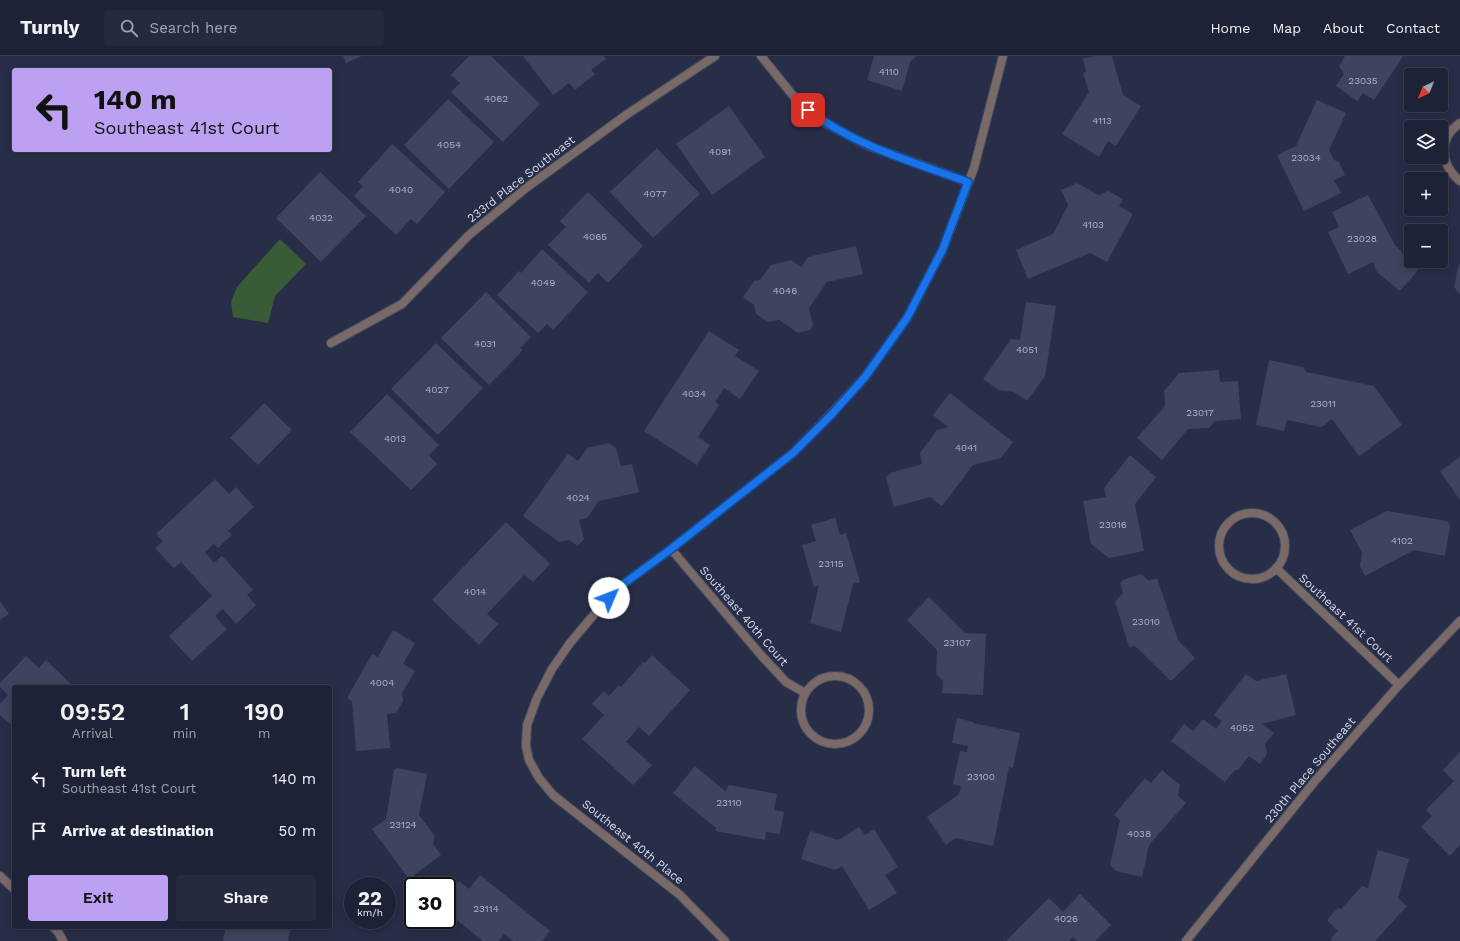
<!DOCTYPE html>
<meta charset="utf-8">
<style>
:root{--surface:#1e2236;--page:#262a3e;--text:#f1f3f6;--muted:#a1a4ad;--line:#3c3f51;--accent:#bca0f2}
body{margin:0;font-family:"Work Sans",sans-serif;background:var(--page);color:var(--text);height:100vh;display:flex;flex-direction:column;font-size:15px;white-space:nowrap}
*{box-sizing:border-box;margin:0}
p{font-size:13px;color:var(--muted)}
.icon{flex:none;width:22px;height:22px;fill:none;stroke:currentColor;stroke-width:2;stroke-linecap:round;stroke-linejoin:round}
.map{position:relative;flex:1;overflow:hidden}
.panel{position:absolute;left:12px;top:629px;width:320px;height:244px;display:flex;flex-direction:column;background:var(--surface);border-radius:4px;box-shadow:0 2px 10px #0003,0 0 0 1px var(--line)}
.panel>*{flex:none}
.hud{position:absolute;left:12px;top:12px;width:320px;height:84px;border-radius:4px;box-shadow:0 2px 10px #0003,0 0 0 1px var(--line);background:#bca0f2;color:#111;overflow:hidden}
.needle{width:26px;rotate:223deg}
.controls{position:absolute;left:1404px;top:12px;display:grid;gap:8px}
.controls a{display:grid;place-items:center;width:44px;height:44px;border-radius:4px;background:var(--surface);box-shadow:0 2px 10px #0003,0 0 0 1px var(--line);font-size:20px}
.speed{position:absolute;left:344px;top:821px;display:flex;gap:8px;font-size:20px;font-weight:700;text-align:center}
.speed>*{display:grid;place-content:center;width:52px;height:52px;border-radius:50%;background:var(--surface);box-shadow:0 2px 10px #0003,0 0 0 1px var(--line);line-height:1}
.speed small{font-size:10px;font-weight:400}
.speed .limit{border:2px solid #111;border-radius:6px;background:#fff;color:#111}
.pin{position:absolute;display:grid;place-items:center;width:34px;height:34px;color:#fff;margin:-17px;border-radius:8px;box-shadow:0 2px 6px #0006}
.me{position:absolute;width:44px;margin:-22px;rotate:46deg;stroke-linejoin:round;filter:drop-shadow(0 0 3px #0008)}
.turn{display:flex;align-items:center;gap:14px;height:84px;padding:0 16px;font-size:18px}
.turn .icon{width:52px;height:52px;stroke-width:2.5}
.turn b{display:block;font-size:28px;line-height:34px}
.eta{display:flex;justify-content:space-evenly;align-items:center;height:68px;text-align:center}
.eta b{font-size:24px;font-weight:600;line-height:28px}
.action{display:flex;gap:8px;margin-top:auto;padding:8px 16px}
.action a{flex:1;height:46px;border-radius:4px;background:var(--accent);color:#111;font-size:16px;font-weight:600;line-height:46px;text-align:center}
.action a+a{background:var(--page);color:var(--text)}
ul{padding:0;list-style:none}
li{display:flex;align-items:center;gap:12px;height:52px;padding:0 16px}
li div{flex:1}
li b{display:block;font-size:15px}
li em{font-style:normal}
header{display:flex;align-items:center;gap:24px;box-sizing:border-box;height:56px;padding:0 20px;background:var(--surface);border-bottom:1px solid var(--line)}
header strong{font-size:19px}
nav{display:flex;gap:22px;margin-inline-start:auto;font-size:14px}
.search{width:280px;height:36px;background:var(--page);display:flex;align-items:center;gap:10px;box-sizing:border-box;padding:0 14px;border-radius:4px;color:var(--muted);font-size:15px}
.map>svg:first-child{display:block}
.green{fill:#395b36}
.building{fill:#3e4460}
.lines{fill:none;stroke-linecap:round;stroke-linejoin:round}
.minor-casing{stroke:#444a62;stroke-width:10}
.minor{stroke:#7a6a67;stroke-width:8}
.route-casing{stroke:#114b97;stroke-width:10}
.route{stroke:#1a73e8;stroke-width:7}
.labels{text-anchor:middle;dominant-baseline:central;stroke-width:4;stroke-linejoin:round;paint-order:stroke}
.number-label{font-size:10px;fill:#b0b4c8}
.street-label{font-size:12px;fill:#d6daeb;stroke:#282e48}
</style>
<header>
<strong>Turnly</strong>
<div class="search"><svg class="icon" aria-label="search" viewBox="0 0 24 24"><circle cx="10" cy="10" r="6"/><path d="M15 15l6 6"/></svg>Search here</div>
<nav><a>Home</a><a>Map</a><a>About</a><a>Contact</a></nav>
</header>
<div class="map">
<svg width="1460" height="885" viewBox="0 0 1460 885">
<rect width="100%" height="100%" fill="#282e48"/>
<path class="green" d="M280,183L306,208L275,240L268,267L233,261L231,246L237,231Z"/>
<path class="building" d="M343,0H362L346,7Z
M469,0H491L540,48L503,86L451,36L460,27L451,19Z
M523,0H604L606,3L591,14L595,18L575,34L569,27L553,39Z
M874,0H916L910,6L902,35L867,24Z
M1094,0H1112L1123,39L1141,50L1116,90L1108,85L1099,101L1062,78L1089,36L1083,17L1086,16L1083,3Z
M1345,0H1403L1374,44L1363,37L1357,45L1336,30L1344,18L1339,10Z
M448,43L494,86L449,133L404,89Z
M1317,44L1346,57L1329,94L1334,104L1339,106L1345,119L1334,124L1341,137L1304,155L1277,99L1296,90Z
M729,50L765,101L712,139L676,88Z
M392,88L445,136L417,168L411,163L396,179L354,140L363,130L358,126Z
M657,92L700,138L653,182L610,136Z
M320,116L366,160L321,206L276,162Z
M1077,127L1099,139L1108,135L1123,143L1119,150L1133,158L1107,206L1090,197L1028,223L1016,194L1053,178L1068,149L1061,134Z
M588,136L643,190L608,227L598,217L589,227L548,189L566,171L560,165Z
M1368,139L1395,189L1400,194L1403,198L1420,212L1400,235L1377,216L1373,206L1348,218L1328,176L1339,171L1332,156Z
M856,190L863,218L827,226L809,252L813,269L810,274L798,277L779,264L768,266L756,258L754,249L743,241L754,225L760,224L771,209L791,204L801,211L808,201Z
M542,193L588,236L553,274L547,268L538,277L497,239L519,215L521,217Z
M1459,208H1460V238L1454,231Z
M486,236L531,281L520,292L523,294L489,329L441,282Z
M1026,246L1056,250L1045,320L1027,345L1014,336L999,334L983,323L1011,283L1020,284Z
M709,275L739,294L735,300L759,315L740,343L724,332L715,346L719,349L698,381L710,389L697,409L644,375Z
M436,287L483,332L438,379L391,333Z
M1269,304L1303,311L1306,316L1374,330L1402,369L1359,400L1332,363L1322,371L1287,364L1284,375L1256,369Z
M1219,314L1220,326L1238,325L1241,363L1215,365L1209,372L1188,373L1162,404L1137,382L1165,350L1164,335L1179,317Z
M950,337L1013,386L1001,402L973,409L942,450L930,441L894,451L886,422L890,417L922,408L920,397L937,374L948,371L933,359Z
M387,338L439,389L429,399L437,408L411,434L350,376Z
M264,347L292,374L258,409L230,382Z
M609,387L616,392L621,410L632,408L639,436L599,445L587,462L579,464L584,483L578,490L569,484L559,486L523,460L568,398L578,405L587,392Z
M1130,399L1156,421L1135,448L1144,495L1109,502L1091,488L1083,445L1106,441L1104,432Z
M1460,401V444L1440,415Z
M215,423L229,438L236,431L254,451L228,475L232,479L218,492L214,488L205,496L214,507L222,500L253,534L247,539L256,549L236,568L223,553L215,560L227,573L192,605L169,580L212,540L181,506L174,512L155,492L163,485L156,478Z
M1387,455L1447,465L1450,470L1445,500L1414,494L1365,520L1360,510L1362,497L1350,474Z
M835,462L840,479L846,477L860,526L853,528L841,576L810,567L819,529L814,531L802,489L816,485L811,469Z
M506,466L550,508L533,526L524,519L487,558L498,568L479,589L432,544Z
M1141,518L1149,525L1157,522L1178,584L1195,602L1171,625L1135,590L1129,591L1115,546L1123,537L1120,527L1123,524Z
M929,541L965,577L986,578L983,639L942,637L943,625L936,618L937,594L907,564Z
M0,545L9,558L0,564Z
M393,574L415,587L403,608L415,615L402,637L403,645L396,657L387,658L390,692L356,695L352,645L347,642L372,598L378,601Z
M652,599L690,634L649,680L639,671L626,686L652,709L633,729L582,683L604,659L592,648L604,635L609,640L619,629L621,631L643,606L645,607Z
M26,600L39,612L46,604L74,631H14V664L10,668L0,659V648L8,639L0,631V627Z
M1246,618L1256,625L1286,618L1296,659L1262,668L1274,677L1265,688L1267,698L1260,708L1249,700L1239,713L1234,715L1225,726L1171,685L1184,668L1193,675L1203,663L1216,673L1222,665L1214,659Z
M957,662L973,666V667L1020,677L1013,712L1009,711L993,790L955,782L946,789L927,761L959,738L961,730L953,728L960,695L967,696L968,690L952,687Z
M1460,696V789L1450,800L1421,771L1432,760L1426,754L1454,725L1443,714Z
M695,710L725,735L729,729L777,738L774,754L784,756L780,778L766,776L765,784L715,775L716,772L673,737Z
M397,712L427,718L419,759L435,780L433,788L441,799L409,823L372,773L386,763L394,714Z
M1162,714L1180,729L1178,740L1186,747L1149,789L1142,821L1116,815L1110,809L1120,764L1114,759L1145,722L1151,727Z
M859,771L865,779L874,773L898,811L885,819L897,837L869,854L842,810L835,814L801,803L810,775L838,784Z
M1378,794L1409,803L1398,842L1407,850L1375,885H1333L1330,883L1338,875L1327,864L1338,852L1341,853L1362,830L1368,832Z
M480,819L550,875L542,885H513L504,878L499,885H483L453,861L457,856L447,847V840L459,825L469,833Z
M1080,838L1111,869L1095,885H1077L1073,881L1069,885H1006L1049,842L1063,856Z
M226,871H291L288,885H223Z"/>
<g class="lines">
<defs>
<path id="minor" d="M761,0L799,47L825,67L869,90L968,126
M1460,67C1438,82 1440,109 1460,125
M331,287L402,248L469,179L526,132L626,59L715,0
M1219 490a33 33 0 1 1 66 0a33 33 0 1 1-66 0Z
M671,493L760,598L786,626L805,637
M1276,512L1399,629
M801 654a34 34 0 1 1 68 0a34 34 0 1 1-68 0Z
M0,820L14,833
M53,871L58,876L63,885
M725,885L680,839L553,739L539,722L529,704L526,690L527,669L537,642L552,613L570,587L591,562L618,532L671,493L793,397L831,358L865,321L907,262L942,195L974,112L1003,0
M1186,885L1315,725L1399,629L1460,565"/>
</defs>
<use href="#minor" class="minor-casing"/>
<use href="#minor" class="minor"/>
</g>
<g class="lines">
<defs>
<path id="route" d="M609,542L618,532L671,493L793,397L832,358L865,321L907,262L935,208L942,195L968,126C913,106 855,90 808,54"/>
</defs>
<use href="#route" class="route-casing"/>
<use href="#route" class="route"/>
</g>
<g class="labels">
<g class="number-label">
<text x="889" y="15">4110</text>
<text x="1363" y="24">23035</text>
<text x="496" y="42">4062</text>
<text x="1102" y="64">4113</text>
<text x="449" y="88">4054</text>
<text x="720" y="95">4091</text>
<text x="1306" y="101">23034</text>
<text x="401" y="133">4040</text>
<text x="655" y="137">4077</text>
<text x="321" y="161">4032</text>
<text x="1093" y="168">4103</text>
<text x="595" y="180">4065</text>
<text x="1362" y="182">23028</text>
<text x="543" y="226">4049</text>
<text x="785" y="234">4046</text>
<text x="485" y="287">4031</text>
<text x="1027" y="293">4051</text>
<text x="437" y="333">4027</text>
<text x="694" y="337">4034</text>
<text x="1323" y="347">23011</text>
<text x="1200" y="356">23017</text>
<text x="395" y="382">4013</text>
<text x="966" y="391">4041</text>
<text x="578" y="441">4024</text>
<text x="1113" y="468">23016</text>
<text x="1402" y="484">4102</text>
<text x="831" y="507">23115</text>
<text x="475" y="535">4014</text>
<text x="1146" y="565">23010</text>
<text x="957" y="586">23107</text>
<text x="382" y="626">4004</text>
<text x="1242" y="671">4052</text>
<text x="981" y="720">23100</text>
<text x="729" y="746">23110</text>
<text x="403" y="768">23124</text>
<text x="1139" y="777">4038</text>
<text x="486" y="852">23114</text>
<text x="1066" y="862">4026</text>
</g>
<g class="street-label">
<text transform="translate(521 123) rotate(-38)">233rd Place Southeast</text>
<text transform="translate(744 560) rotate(49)">Southeast 40th Court</text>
<text transform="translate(1346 562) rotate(43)">Southeast 41st Court</text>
<text transform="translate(1310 714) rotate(-50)">230th Place Southeast</text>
<text transform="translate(633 786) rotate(39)">Southeast 40th Place</text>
</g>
</g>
</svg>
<div class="controls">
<a><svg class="needle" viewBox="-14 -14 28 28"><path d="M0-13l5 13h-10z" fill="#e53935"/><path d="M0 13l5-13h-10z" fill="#a1a4ad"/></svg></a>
<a><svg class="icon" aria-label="layers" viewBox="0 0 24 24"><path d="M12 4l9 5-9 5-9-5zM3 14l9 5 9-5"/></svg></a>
<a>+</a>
<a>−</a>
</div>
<div class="speed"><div>22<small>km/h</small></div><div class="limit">30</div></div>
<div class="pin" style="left:808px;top:54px;background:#d93025"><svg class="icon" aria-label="arrive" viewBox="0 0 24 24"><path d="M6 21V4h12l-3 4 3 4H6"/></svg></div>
<svg class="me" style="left:609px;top:542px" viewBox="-20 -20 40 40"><circle r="19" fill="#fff"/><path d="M0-13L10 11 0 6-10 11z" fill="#1a73e8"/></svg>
<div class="hud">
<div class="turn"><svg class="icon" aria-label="left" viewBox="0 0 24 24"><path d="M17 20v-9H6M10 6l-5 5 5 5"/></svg><div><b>140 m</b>Southeast 41st Court</div></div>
</div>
<section class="panel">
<div class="eta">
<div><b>09:52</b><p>Arrival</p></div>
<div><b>1</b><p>min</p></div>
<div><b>190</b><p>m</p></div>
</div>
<ul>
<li><svg class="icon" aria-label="left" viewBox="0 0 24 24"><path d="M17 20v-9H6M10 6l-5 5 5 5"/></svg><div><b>Turn left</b><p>Southeast 41st Court</p></div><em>140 m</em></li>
<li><svg class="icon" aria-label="arrive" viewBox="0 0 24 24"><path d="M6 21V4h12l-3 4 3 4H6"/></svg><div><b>Arrive at destination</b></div><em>50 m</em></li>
</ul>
<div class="action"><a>Exit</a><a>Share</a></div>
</section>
</div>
